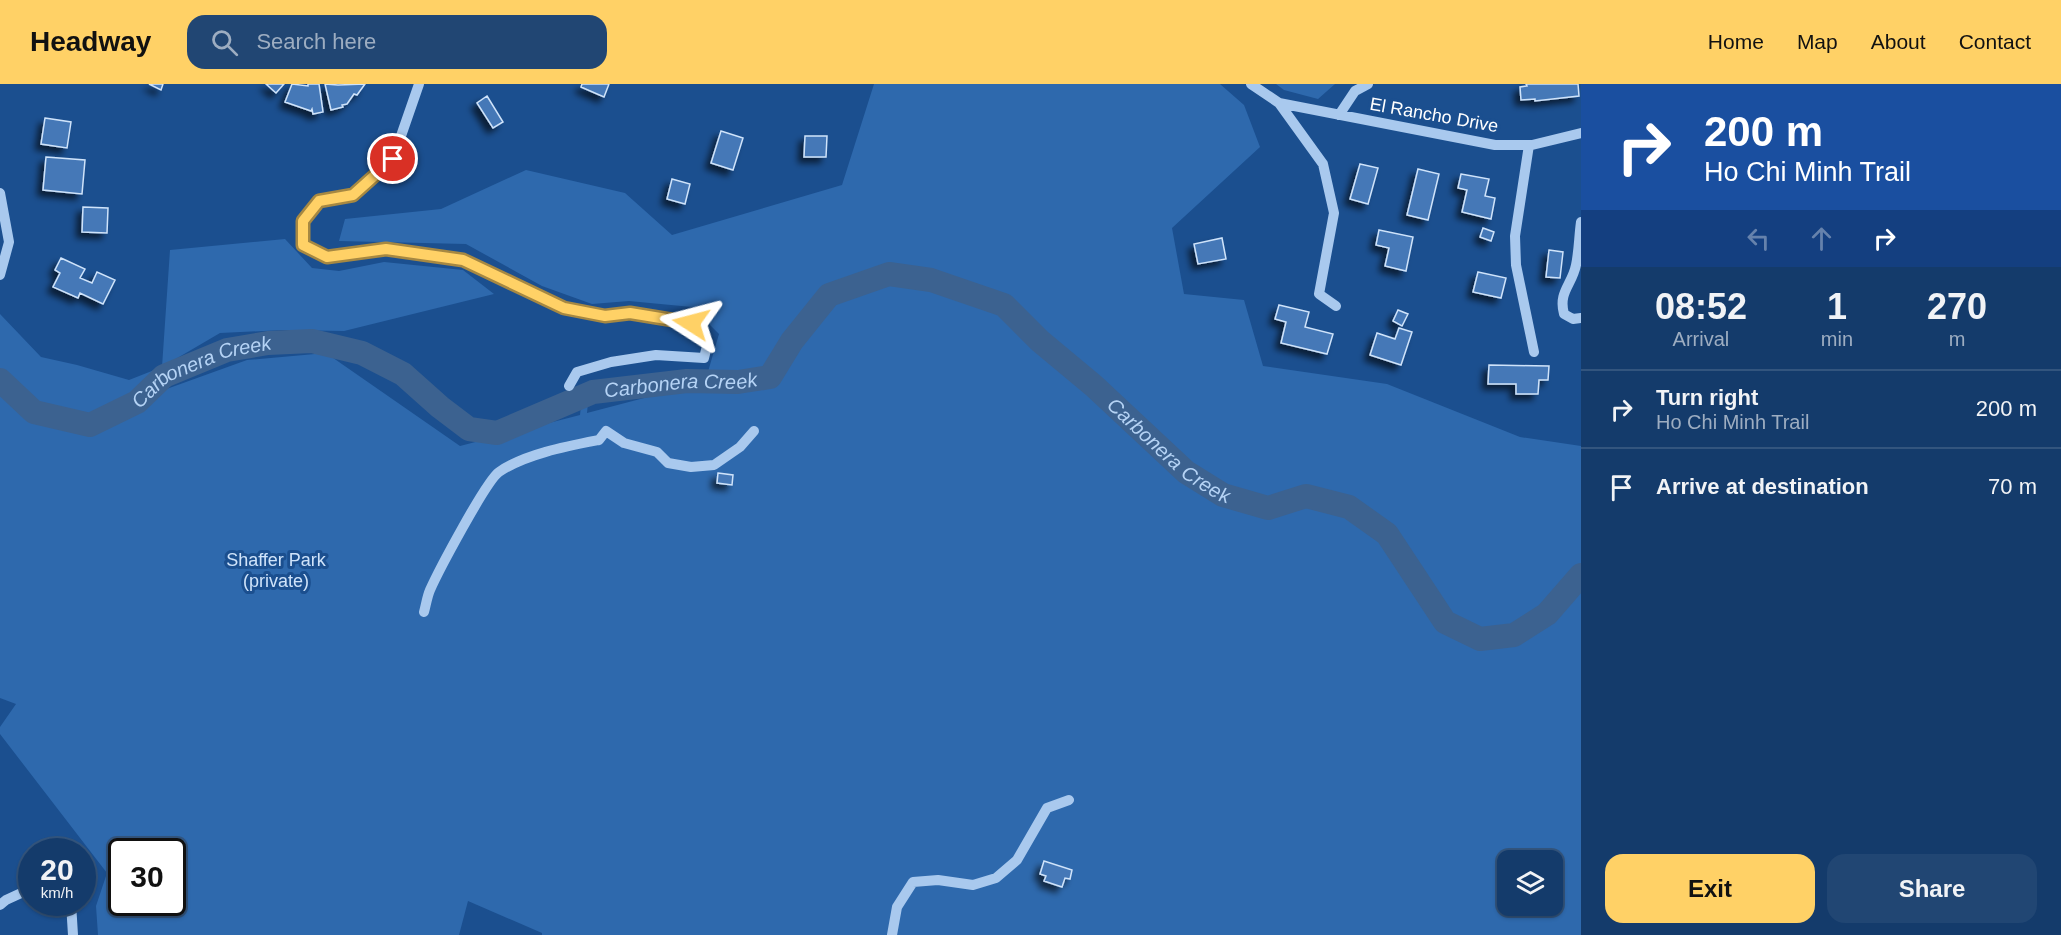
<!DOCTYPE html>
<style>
:root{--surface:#143b6b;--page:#214673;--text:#f1f3f6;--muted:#9dadc1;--line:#33557e;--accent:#ffd166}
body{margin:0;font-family:Arial,sans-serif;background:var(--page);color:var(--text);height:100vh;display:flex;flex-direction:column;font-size:22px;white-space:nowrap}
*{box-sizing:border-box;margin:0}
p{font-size:20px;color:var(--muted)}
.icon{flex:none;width:33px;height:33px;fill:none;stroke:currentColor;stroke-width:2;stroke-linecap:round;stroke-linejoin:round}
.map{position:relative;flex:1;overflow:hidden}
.side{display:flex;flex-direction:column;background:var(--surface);width:480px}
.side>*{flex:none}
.banner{background:#1a4fa0;color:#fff;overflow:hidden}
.controls{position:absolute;left:1497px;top:766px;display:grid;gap:12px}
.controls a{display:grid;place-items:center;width:66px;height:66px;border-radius:12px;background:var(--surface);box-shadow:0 2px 4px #0004,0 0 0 2px var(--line);font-size:30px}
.speed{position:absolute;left:18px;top:754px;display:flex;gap:12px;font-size:30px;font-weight:700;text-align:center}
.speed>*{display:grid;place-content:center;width:78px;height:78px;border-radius:50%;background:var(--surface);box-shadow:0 2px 4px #0004,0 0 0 2px var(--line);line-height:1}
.speed small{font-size:15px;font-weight:400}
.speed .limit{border:3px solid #111;border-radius:9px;background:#fff;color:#111}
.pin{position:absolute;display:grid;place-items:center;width:51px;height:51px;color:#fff;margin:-26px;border:3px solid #fff;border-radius:50%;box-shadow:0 2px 6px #0007}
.me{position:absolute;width:66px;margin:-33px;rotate:279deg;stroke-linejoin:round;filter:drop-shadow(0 0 4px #0008)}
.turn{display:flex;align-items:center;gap:21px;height:126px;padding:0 24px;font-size:27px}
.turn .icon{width:78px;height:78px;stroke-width:2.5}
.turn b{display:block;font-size:42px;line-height:51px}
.lanes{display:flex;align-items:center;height:57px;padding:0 24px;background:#0003;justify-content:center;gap:30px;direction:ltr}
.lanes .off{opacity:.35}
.eta{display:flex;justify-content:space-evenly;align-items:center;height:102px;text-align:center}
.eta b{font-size:36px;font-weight:800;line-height:42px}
.primary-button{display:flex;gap:12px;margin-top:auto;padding:12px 24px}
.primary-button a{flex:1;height:69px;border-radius:18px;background:var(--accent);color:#111;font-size:24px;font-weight:800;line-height:69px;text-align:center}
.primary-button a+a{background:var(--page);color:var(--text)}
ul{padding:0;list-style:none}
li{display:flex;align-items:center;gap:18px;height:78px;padding:0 24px;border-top:2px solid var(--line)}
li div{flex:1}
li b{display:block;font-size:22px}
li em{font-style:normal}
header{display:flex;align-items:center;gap:36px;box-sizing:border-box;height:84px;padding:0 30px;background:var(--accent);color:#111}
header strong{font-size:28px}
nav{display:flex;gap:33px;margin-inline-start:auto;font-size:21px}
.search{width:420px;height:54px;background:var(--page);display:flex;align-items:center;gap:15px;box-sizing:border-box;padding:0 21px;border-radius:18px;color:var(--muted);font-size:22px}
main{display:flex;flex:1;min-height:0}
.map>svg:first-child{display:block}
.green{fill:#2e69ad;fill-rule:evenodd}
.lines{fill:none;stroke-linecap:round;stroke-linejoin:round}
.river{stroke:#3c6290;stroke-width:24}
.building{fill:#4478b7;stroke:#cfe3fa;stroke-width:1.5;filter:url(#shadow)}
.minor{stroke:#a9c9ee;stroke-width:10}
.route-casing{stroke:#a68842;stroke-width:15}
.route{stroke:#ffd166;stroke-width:10}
.labels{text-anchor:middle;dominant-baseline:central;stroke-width:6;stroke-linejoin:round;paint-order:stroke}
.street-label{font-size:18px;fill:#fff;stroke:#1b4f8f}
.park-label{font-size:18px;fill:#cfe3fa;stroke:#1b4f8f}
.water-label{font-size:20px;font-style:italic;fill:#b5d3f5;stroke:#1b4f8f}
</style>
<header>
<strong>Headway</strong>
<div class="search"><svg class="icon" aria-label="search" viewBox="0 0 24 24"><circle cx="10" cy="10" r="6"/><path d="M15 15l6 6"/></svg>Search here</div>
<nav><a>Home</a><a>Map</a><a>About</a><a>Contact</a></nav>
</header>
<main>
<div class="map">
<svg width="1581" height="851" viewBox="0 0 1581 851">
<defs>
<filter id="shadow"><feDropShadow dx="-5.5" dy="5.5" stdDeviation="3" flood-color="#0009"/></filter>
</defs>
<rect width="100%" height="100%" fill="#1b4f8f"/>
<path class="green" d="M874,0H1220L1244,21L1260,63L1172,144L1184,210L1244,216L1263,282L1387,300L1520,353L1581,362V851H542V849L468,817L459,851H98L96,822L107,789L0,650V643L16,620L0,614V230L41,273L77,281L129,296L162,283L170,166L285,155L312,184L339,187L384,178L463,186L494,210L344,247L283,246L220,249L162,283L161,307L247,276L326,269L460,362L580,331L581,322L588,319L587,329L705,298L719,250L692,223L629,217L592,220L542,202L466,160L339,157L345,135L441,125L526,86L625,109L672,151L842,101ZM122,768H172V819H122ZM1508,777H1552V822H1508Z
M1276,0H1335L1318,15L1284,6Z"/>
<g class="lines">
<path class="river" id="s1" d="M0,296L34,328L90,341L137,318L164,292L227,266L268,259L312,257L362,269L403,290L440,323L469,345L497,349L593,308L687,297L738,298L770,293L792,257L829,211L889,190L931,196L1004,221L1040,257L1094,302L1186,388L1223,411L1268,424L1306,412L1349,423L1387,450L1445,538L1480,555L1514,551L1547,530L1581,491"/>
</g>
<path class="building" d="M149,0H163L161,6Z
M266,0H284L276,9Z
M292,0L308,2V0H319L323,28L313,30L312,25L311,27L285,18Z
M325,0L338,1L365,0L357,11L354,10L347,20L342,21L343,23L331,26Z
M582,0H609L604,13L581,3Z
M1526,0H1578L1579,12L1535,17V15L1521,16L1520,3L1527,2Z
M487,12L503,38L493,44L477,19Z
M45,34L71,38L67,64L41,60Z
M721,47L743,54L733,86L711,79Z
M805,52H827L826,73H804Z
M46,73L85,76L82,110L43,106Z
M1360,80L1378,84L1368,120L1350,115Z
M1418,85L1439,90L1428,136L1407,131Z
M1461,90L1489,95L1485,112L1495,114L1491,135L1462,128L1467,106L1458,104Z
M672,95L690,100L685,120L667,115Z
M83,123L108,124L107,149L82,148Z
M1483,144L1494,148L1491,157L1480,153Z
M1379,146L1413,153L1406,187L1385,182L1389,164L1376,161Z
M1222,154L1226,175L1198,180L1194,160Z
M1549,166L1563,168L1560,194L1546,193Z
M61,174L85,185L80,194L92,199L97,188L115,196L103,220L80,209L78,214L53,203L60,189L55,186Z
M1478,188L1506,194L1501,214L1473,208Z
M1279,221L1309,228L1305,243L1333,250L1327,270L1281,259L1286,238L1275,235Z
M1398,226L1408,230L1402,242L1393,237Z
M1399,244L1412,248L1401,281L1370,271L1377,249L1395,255Z
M1489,281L1549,282L1548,296H1539L1538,310H1516V300H1488Z
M718,389L733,391L732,401L717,399Z
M43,763L50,764L49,768H41Z
M1044,777L1072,786L1070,795L1065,794L1062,803L1044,797L1046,792L1040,790Z"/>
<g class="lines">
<path class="minor" d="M419,0L393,75L353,111L319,117L303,137V161L327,173L386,165L463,176L564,224L605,232L630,229L691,239L708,258L704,274L656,271L611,278L577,288L569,302
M1251,0L1279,19L1495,61H1532L1581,49
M1279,19L1323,80L1334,129L1319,210L1336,222
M1339,31L1355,7L1368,0
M1529,61L1515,152L1516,181L1534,268
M0,109L9,158L0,191
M1581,138C1579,152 1579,167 1576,181C1572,201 1558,208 1564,230L1573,235L1581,234
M424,528C426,521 427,513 430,506C438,488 486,397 499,388C525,370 568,362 599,356L606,347L624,359L657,368L668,379L691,383L714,381L740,363L754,347
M71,819L73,851
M0,821L6,816L32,804
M892,851L897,823L913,798L938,796L973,801L996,794L1017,776L1047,724L1069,716"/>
</g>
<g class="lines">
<defs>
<path id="route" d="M393,75L353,111L319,117L303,137V161L327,173L386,165L463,176L564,224L605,232L630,229L691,239"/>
</defs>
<use href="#route" class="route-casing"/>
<use href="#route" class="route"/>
</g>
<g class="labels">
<g class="street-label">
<text transform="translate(1434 31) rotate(10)">El Rancho Drive</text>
</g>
<g class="park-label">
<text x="276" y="476">Shaffer Park<tspan x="276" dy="21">(private)</tspan></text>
</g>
<g class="water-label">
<text stroke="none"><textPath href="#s1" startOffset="230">Carbonera Creek</textPath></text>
<text stroke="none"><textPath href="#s1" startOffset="752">Carbonera Creek</textPath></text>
<text stroke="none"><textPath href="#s1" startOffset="1347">Carbonera Creek</textPath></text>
</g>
</g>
</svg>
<div class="controls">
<a><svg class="icon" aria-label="layers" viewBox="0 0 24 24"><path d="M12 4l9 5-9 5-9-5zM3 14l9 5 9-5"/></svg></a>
</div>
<div class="speed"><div>20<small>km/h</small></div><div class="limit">30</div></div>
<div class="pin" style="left:393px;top:75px;background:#d93025"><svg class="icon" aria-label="arrive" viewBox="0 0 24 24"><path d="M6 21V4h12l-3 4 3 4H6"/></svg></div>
<svg class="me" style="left:691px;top:239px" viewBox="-20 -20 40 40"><path d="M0-17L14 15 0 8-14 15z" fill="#ffd166" stroke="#fff" stroke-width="4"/></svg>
</div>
<section class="side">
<div class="banner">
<div class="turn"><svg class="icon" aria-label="right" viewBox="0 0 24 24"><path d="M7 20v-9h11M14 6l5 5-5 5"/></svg><div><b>200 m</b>Ho Chi Minh Trail</div></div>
<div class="lanes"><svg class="icon off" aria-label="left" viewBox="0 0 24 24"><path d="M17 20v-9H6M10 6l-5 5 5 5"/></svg><svg class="icon off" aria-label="ahead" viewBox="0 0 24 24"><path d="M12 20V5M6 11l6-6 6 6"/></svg><svg class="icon" aria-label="right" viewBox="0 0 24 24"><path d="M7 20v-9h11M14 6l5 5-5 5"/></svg></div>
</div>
<div class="eta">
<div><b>08:52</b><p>Arrival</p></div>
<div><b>1</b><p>min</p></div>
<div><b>270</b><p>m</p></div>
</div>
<ul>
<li><svg class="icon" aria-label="right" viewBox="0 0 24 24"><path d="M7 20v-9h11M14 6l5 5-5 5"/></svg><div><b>Turn right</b><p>Ho Chi Minh Trail</p></div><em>200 m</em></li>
<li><svg class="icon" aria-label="arrive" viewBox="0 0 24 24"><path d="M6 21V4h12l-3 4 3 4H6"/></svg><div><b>Arrive at destination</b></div><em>70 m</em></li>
</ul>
<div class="primary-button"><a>Exit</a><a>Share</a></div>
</section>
</main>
